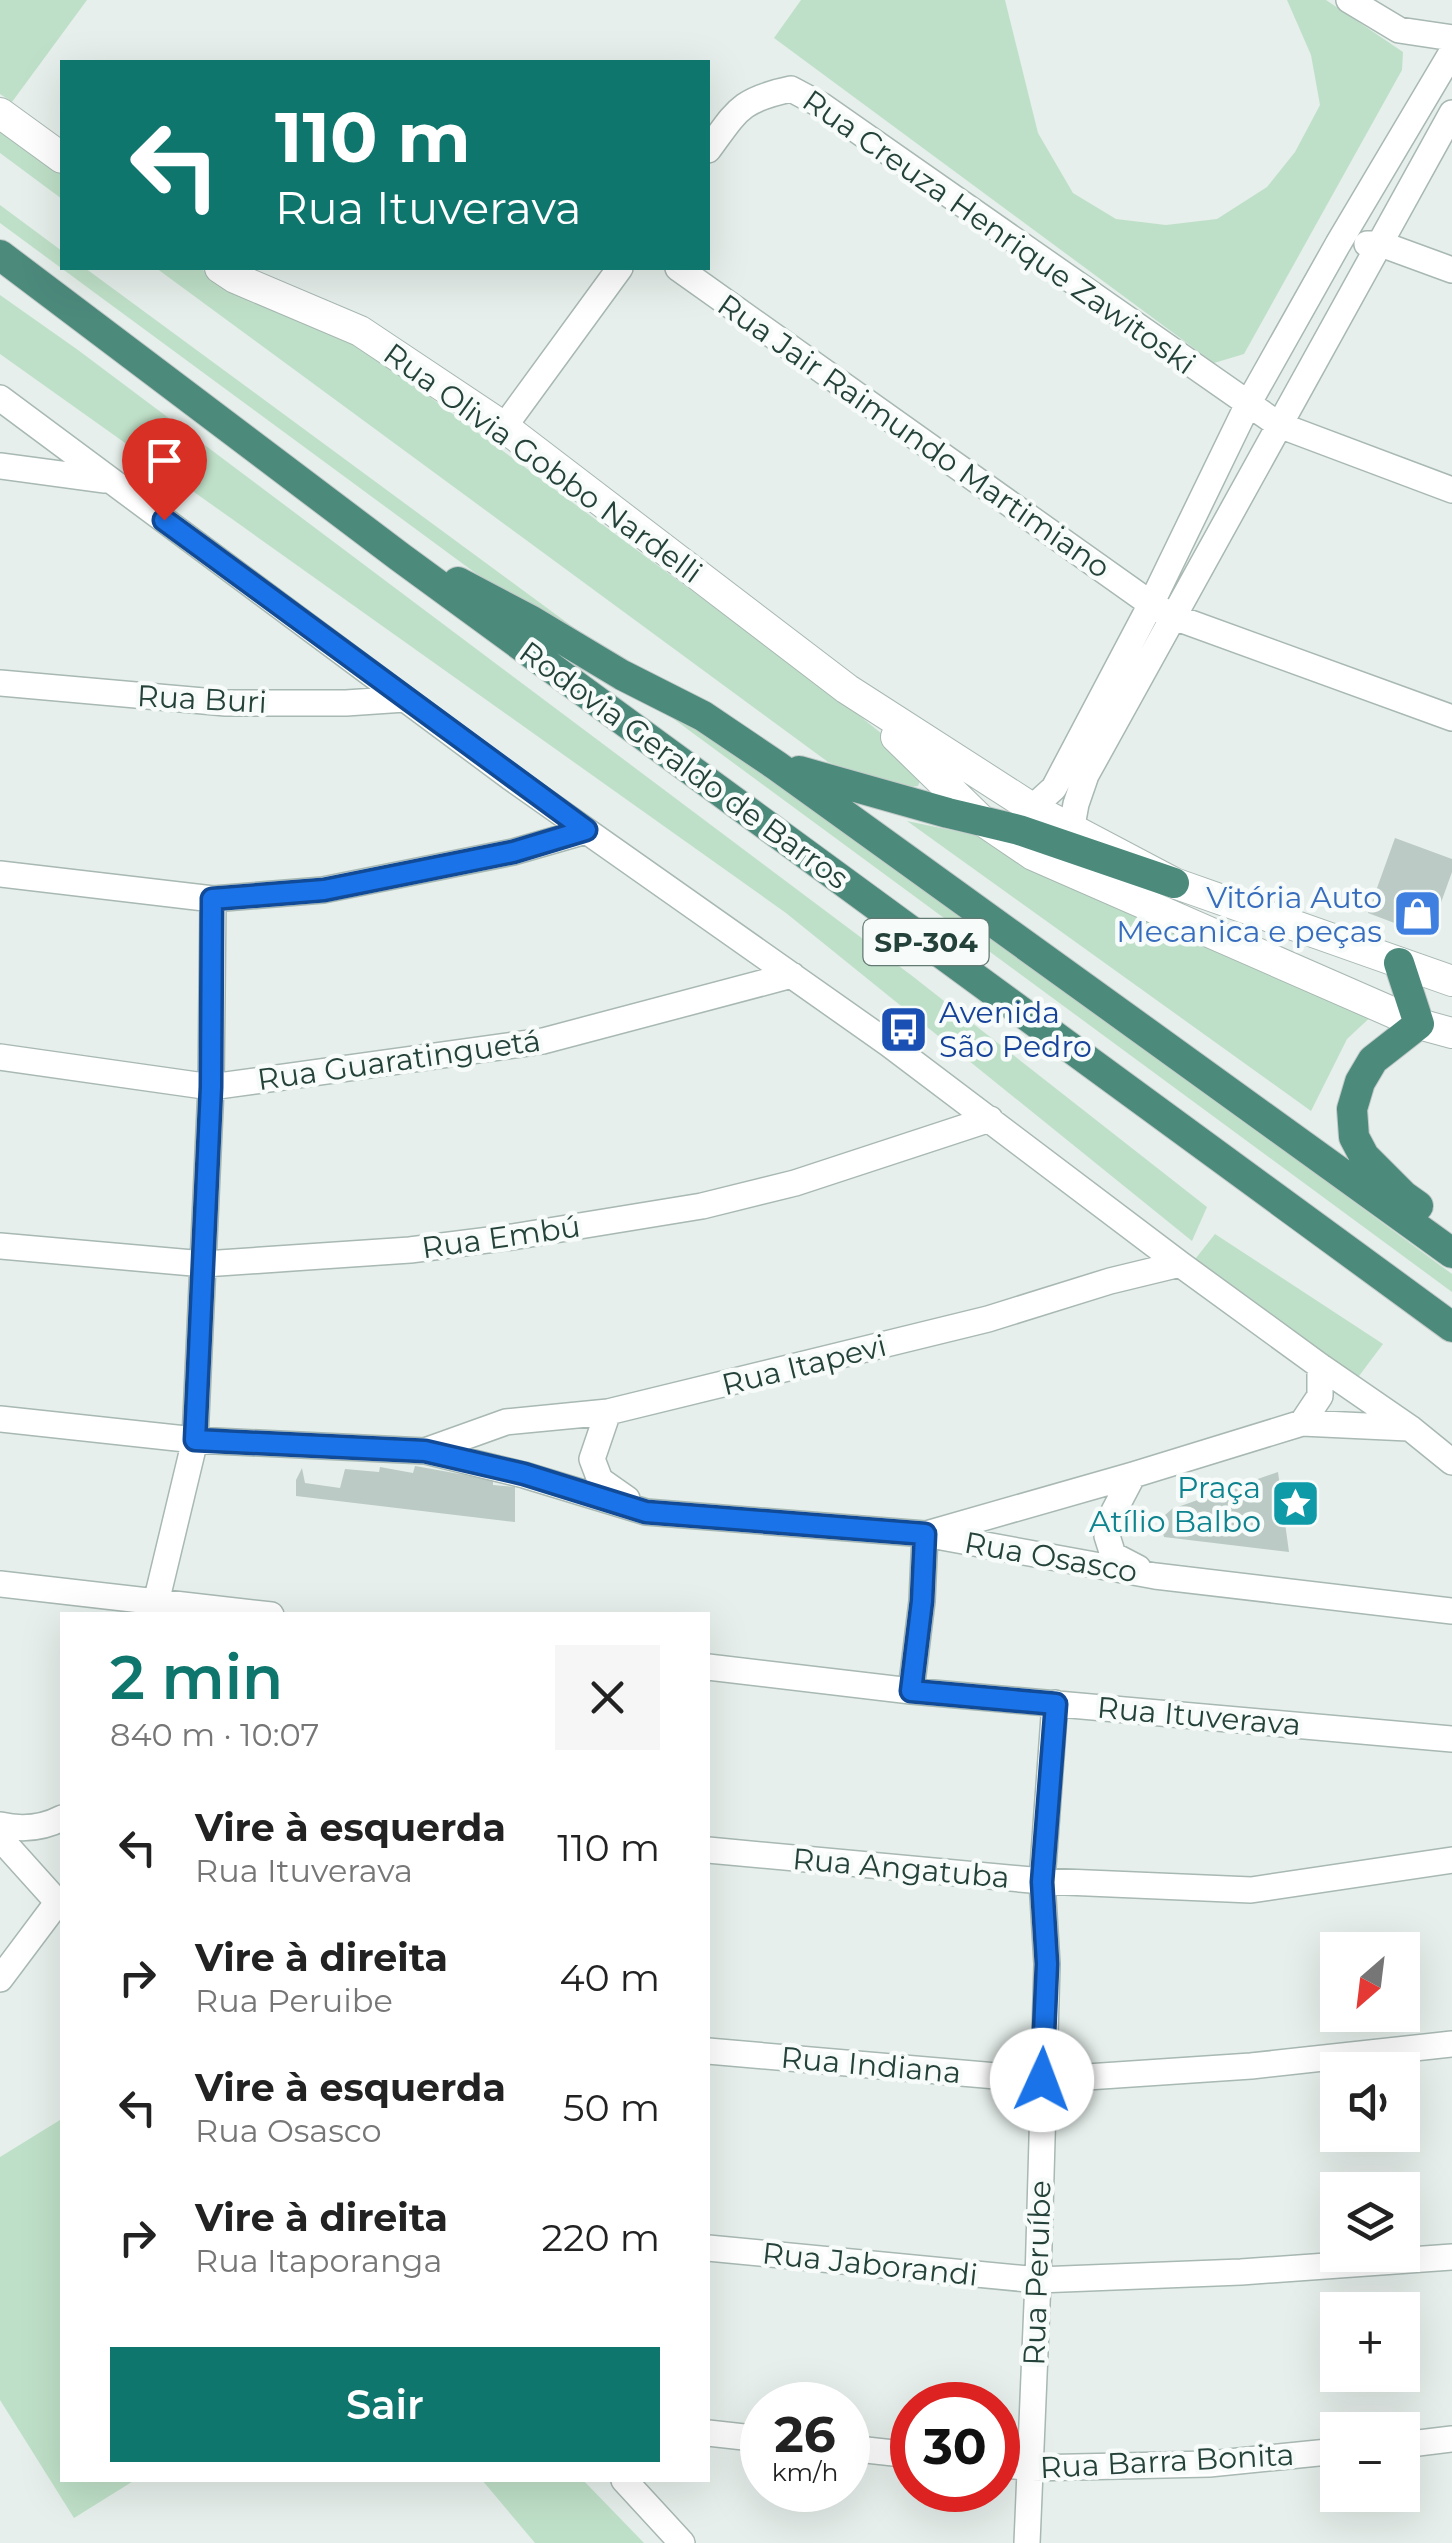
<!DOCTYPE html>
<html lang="pt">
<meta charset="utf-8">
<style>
:root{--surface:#fff;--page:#f6f6f6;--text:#222;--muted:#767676;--accent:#0f766e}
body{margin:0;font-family:Montserrat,sans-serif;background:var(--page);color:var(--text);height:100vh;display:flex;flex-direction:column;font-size:38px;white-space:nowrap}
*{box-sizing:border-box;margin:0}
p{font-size:32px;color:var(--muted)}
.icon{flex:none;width:55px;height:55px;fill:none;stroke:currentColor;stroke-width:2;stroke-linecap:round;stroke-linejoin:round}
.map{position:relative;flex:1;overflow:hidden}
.side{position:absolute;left:60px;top:1612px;width:650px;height:870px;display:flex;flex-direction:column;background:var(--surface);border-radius:0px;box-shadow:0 10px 40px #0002}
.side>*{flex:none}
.top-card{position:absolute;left:60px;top:60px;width:650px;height:210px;border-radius:0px;box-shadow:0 10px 40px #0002;background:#0f766e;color:#fff;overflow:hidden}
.needle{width:65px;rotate:208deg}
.fabs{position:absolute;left:1320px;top:1932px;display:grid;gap:20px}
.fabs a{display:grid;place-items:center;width:100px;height:100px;border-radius:0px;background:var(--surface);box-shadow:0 10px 40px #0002;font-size:50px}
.speed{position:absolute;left:740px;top:2382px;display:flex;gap:20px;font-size:50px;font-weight:700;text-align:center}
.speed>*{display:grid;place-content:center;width:130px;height:130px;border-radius:50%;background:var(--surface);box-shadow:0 10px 40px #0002;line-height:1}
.speed small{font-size:25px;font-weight:400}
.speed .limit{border:15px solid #d22;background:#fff;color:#111}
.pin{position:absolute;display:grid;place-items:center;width:85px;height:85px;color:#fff;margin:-102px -42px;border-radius:50% 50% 50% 0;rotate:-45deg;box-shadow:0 0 10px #0007}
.pin .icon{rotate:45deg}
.me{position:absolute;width:110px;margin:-55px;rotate:2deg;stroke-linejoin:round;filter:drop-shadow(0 0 8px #0008)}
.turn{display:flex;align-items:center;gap:35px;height:210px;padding:0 50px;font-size:45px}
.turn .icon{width:130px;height:130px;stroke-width:2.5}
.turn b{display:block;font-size:70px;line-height:85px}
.round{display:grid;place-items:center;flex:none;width:105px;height:105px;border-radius:0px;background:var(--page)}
.summary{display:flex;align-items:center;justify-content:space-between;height:170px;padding:0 50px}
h1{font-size:60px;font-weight:600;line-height:75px;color:var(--accent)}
.action{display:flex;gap:20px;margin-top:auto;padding:20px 50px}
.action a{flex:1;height:115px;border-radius:0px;background:var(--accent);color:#fff;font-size:40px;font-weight:600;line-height:115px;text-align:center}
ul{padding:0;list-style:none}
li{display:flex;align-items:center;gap:30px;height:130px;padding:0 50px}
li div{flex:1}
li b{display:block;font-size:38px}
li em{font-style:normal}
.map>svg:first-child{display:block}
.green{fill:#bfe0c8}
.building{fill:#bbcac4}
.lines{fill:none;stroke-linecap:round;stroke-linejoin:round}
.minor-casing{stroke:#a8b8b2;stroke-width:28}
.tertiary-casing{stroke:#a8b8b2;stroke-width:32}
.trunk-casing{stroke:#c2cac8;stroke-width:32}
.minor{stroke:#fff;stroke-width:25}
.tertiary{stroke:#fff;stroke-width:30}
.trunk{stroke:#4c8a7c;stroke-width:30}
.route-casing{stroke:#114b97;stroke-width:25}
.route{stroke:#1a73e8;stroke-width:18}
.labels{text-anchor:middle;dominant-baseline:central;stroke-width:9;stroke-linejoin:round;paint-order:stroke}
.shield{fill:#f7fbf9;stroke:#637a73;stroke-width:2.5}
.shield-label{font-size:28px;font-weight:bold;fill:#24423a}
.street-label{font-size:30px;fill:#24423a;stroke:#f7fbf9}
.shop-label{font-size:30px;fill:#366cbe;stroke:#f7fbf9;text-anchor:end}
.transit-label{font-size:30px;fill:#164399;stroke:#f7fbf9;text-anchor:start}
.culture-label{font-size:30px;fill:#0d838f;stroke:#f7fbf9;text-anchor:end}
</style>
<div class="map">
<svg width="1452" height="2543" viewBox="0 0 1452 2543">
<rect width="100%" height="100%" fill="#e6efeb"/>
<path class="green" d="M0,0H87L12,102L0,94Z
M801,0H1005L1038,133L1073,193L1116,219L1166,225L1217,219L1267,187L1295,152L1320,105L1311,55L1287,0H1326L1403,52L1402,70L1244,354L1214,363L774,38Z
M0,126L62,171V199L0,153Z
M0,205L62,251V268H85L1452,1274V1292L0,223Z
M156,268H198L322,326L376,357L845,704L887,738L923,773L918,786L894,789L828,762Z
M0,295L78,350L911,975L1207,1207L1192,1241L786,913L0,354Z
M907,821L975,835L1011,857L1064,885L1132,911L1376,1012L1347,1039L1311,1111Z
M1215,1234L1383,1344L1356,1380L1192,1263Z
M60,2120L62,2123V2480H135L74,2518L0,2400V2157Z
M482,2480H583L644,2543H535Z"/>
<path class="building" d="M1395,838L1452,859V872L1429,936L1368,913Z
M415,1466L493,1480V1485L515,1487V1522L296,1496V1480L302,1468L305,1483L340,1488L345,1469L379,1472L380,1467L413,1473Z
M1278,1472L1289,1552L1164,1537L1161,1524L1165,1515L1172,1509Z"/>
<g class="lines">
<defs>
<path id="minor" d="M1349,0L1399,30L1452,38
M708,150C737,111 739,100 791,89L821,105L1279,425L1452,490
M1367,244H1381L1452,270
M678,268L1151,604L1174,617L1452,718
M0,398L510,777L889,1044L1180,1264L1320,1366L1410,1428L1452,1462
M504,427L620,268
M0,466L105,480
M0,683L226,703H346L405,699
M1032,808L1054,788L1151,604L1248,404L1338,244L1452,52
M1071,831L1076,804L1086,775L1452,113
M0,874L213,899L323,890L513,852L586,831
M0,1057L211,1087L543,1041L792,975
M0,1246L204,1264L410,1250L512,1237L702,1206L795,1183L990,1119
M608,1412L592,1459L600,1480L627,1499
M0,1419L195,1440L425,1451L524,1475L646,1512L925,1534L1155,1576L1452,1611
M1302,1423L1320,1396V1366
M425,1451L506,1422L608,1412L988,1319L1110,1281L1180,1264
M1133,1475L1112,1515L1107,1536L1113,1555L1138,1568
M930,1533L1133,1475L1302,1423L1408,1428
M0,1584L271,1615
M153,1615L195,1440L211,1087L213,899
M708,1667L911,1691L1452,1739
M911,1691L922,1601L925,1534
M0,1825C22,1830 43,1828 62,1818
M0,1838L62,1907
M708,1850L1042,1881L1251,1890L1452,1860
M0,1979L57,1903
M708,2051L1042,2080L1251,2066L1452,2044
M708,2248L1038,2280L1241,2272L1452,2257
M708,2433L762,2439
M1402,2445L1452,2439
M848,2448L912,2455
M998,2464L1031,2468L1209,2464L1338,2451
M624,2480L682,2543
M1027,2543L1038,2280L1047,1964L1042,1881L1055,1703"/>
<path id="tertiary" d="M0,113L62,158
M220,268L235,278L360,331L504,427L847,689L1032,808L1174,883L1452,981
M896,737L980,819L1033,855L1419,1024L1452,1033"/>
<path id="trunk" d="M0,255L400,557L1452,1327
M458,582L532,621L622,675L703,716L777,766L1452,1253
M799,771L948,813L1019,830L1174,883
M1399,963L1419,1024L1373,1060L1360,1082L1352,1109L1354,1137L1364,1156L1404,1196L1418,1206"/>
</defs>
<use href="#minor" class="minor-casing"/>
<use href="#tertiary" class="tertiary-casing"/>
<use href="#trunk" class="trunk-casing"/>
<use href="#minor" class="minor"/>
<use href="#tertiary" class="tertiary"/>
<use href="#trunk" class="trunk"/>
</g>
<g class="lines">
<defs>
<path id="route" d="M164,520L586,830L513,852L324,890L212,899L211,1087L195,1440L425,1451L524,1474L646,1512L925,1534L922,1601L911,1691L1056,1704L1042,1882L1047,1964L1042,2080"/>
</defs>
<use href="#route" class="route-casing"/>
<use href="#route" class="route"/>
</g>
<defs>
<symbol id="shop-square" viewBox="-11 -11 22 22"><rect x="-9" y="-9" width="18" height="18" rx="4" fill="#3f7fe0" stroke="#f7fbf9"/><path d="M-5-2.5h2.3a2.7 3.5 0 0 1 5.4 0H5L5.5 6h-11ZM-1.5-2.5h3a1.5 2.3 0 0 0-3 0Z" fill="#fff"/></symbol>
<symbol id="bus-square" viewBox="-11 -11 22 22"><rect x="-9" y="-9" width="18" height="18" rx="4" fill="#1a4fb4" stroke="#f7fbf9"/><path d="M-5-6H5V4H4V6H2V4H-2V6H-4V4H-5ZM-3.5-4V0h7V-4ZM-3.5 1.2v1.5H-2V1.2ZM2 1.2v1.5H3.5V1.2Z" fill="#fff"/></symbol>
<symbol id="sight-square" viewBox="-11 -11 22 22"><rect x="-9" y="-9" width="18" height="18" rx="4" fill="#0f9aa8" stroke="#f7fbf9"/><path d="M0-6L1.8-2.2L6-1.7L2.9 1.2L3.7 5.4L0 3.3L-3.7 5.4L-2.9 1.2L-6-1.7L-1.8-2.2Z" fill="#fff"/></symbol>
</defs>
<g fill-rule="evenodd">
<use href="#shop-square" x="1390" y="886" width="55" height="55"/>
<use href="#bus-square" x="876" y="1002" width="55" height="55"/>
<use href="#sight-square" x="1268" y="1476" width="55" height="55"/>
</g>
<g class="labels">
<rect class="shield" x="863.5" y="919" width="125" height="46" rx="8"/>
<g class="shield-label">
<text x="926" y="942">SP-304</text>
</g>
<g class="street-label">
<text transform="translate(999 232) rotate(35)">Rua Creuza Henrique Zawitoski</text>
<text transform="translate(914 436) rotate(35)">Rua Jair Raimundo Martimiano</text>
<text transform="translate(543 463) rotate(36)">Rua Olivia Gobbo Nardelli</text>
<text transform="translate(202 699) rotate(3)">Rua Buri</text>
<text transform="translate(684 765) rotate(36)">Rodovia Geraldo de Barros</text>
<text transform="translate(399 1060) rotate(-8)">Rua Guaratinguetá</text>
<text transform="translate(501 1237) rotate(-8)">Rua Embú</text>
<text transform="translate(804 1365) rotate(-14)">Rua Itapevi</text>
<text transform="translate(1051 1557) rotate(10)">Rua Osasco</text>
<text transform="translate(1199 1716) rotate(5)">Rua Ituverava</text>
<text transform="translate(901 1868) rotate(5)">Rua Angatuba</text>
<text transform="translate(871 2065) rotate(5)">Rua Indiana</text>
<text transform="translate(870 2264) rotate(6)">Rua Jaborandi</text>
<text transform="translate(1037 2273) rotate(-88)">Rua Peruíbe</text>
<text transform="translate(1167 2461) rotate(-3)">Rua Barra Bonita</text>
</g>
<g class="shop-label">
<text x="1382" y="897">Vitória Auto<tspan x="1382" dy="34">Mecanica e peças</tspan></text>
</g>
<g class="transit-label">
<text x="939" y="1012">Avenida<tspan x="939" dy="34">São Pedro</tspan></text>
</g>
<g class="culture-label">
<text x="1261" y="1487">Praça<tspan x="1261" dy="34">Atílio Balbo</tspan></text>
</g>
</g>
</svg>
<div class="fabs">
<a><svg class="needle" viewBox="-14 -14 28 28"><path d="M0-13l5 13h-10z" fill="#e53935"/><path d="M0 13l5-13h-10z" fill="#767676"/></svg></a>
<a><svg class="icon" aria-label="sound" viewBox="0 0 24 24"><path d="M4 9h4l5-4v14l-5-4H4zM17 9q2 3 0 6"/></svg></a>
<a><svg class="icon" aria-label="layers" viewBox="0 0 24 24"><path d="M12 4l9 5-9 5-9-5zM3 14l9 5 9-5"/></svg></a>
<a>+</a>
<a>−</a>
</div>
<div class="speed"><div>26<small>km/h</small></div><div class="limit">30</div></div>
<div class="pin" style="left:164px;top:520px;background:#d93025"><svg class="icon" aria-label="arrive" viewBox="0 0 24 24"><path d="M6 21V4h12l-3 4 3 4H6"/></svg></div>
<svg class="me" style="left:1042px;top:2080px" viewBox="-20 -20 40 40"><circle r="19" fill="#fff"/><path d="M0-13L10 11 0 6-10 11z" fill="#1a73e8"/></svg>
<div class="top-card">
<div class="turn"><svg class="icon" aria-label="left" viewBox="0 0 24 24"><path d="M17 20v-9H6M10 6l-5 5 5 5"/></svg><div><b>110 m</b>Rua Ituverava</div></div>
</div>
<section class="side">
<div class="summary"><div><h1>2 min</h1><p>840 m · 10:07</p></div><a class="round"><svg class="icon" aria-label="close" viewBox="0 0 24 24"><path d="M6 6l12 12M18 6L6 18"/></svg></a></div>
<ul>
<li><svg class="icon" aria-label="left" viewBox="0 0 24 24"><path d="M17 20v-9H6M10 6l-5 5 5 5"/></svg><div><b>Vire à esquerda</b><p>Rua Ituverava</p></div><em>110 m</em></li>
<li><svg class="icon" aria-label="right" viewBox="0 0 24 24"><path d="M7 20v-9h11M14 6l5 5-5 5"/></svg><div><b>Vire à direita</b><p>Rua Peruibe</p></div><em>40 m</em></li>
<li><svg class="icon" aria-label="left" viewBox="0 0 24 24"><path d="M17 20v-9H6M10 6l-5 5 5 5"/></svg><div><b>Vire à esquerda</b><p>Rua Osasco</p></div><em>50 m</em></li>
<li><svg class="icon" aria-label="right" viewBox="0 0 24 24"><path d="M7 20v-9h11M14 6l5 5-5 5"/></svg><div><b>Vire à direita</b><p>Rua Itaporanga</p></div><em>220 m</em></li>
</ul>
<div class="action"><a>Sair</a></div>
</section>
</div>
